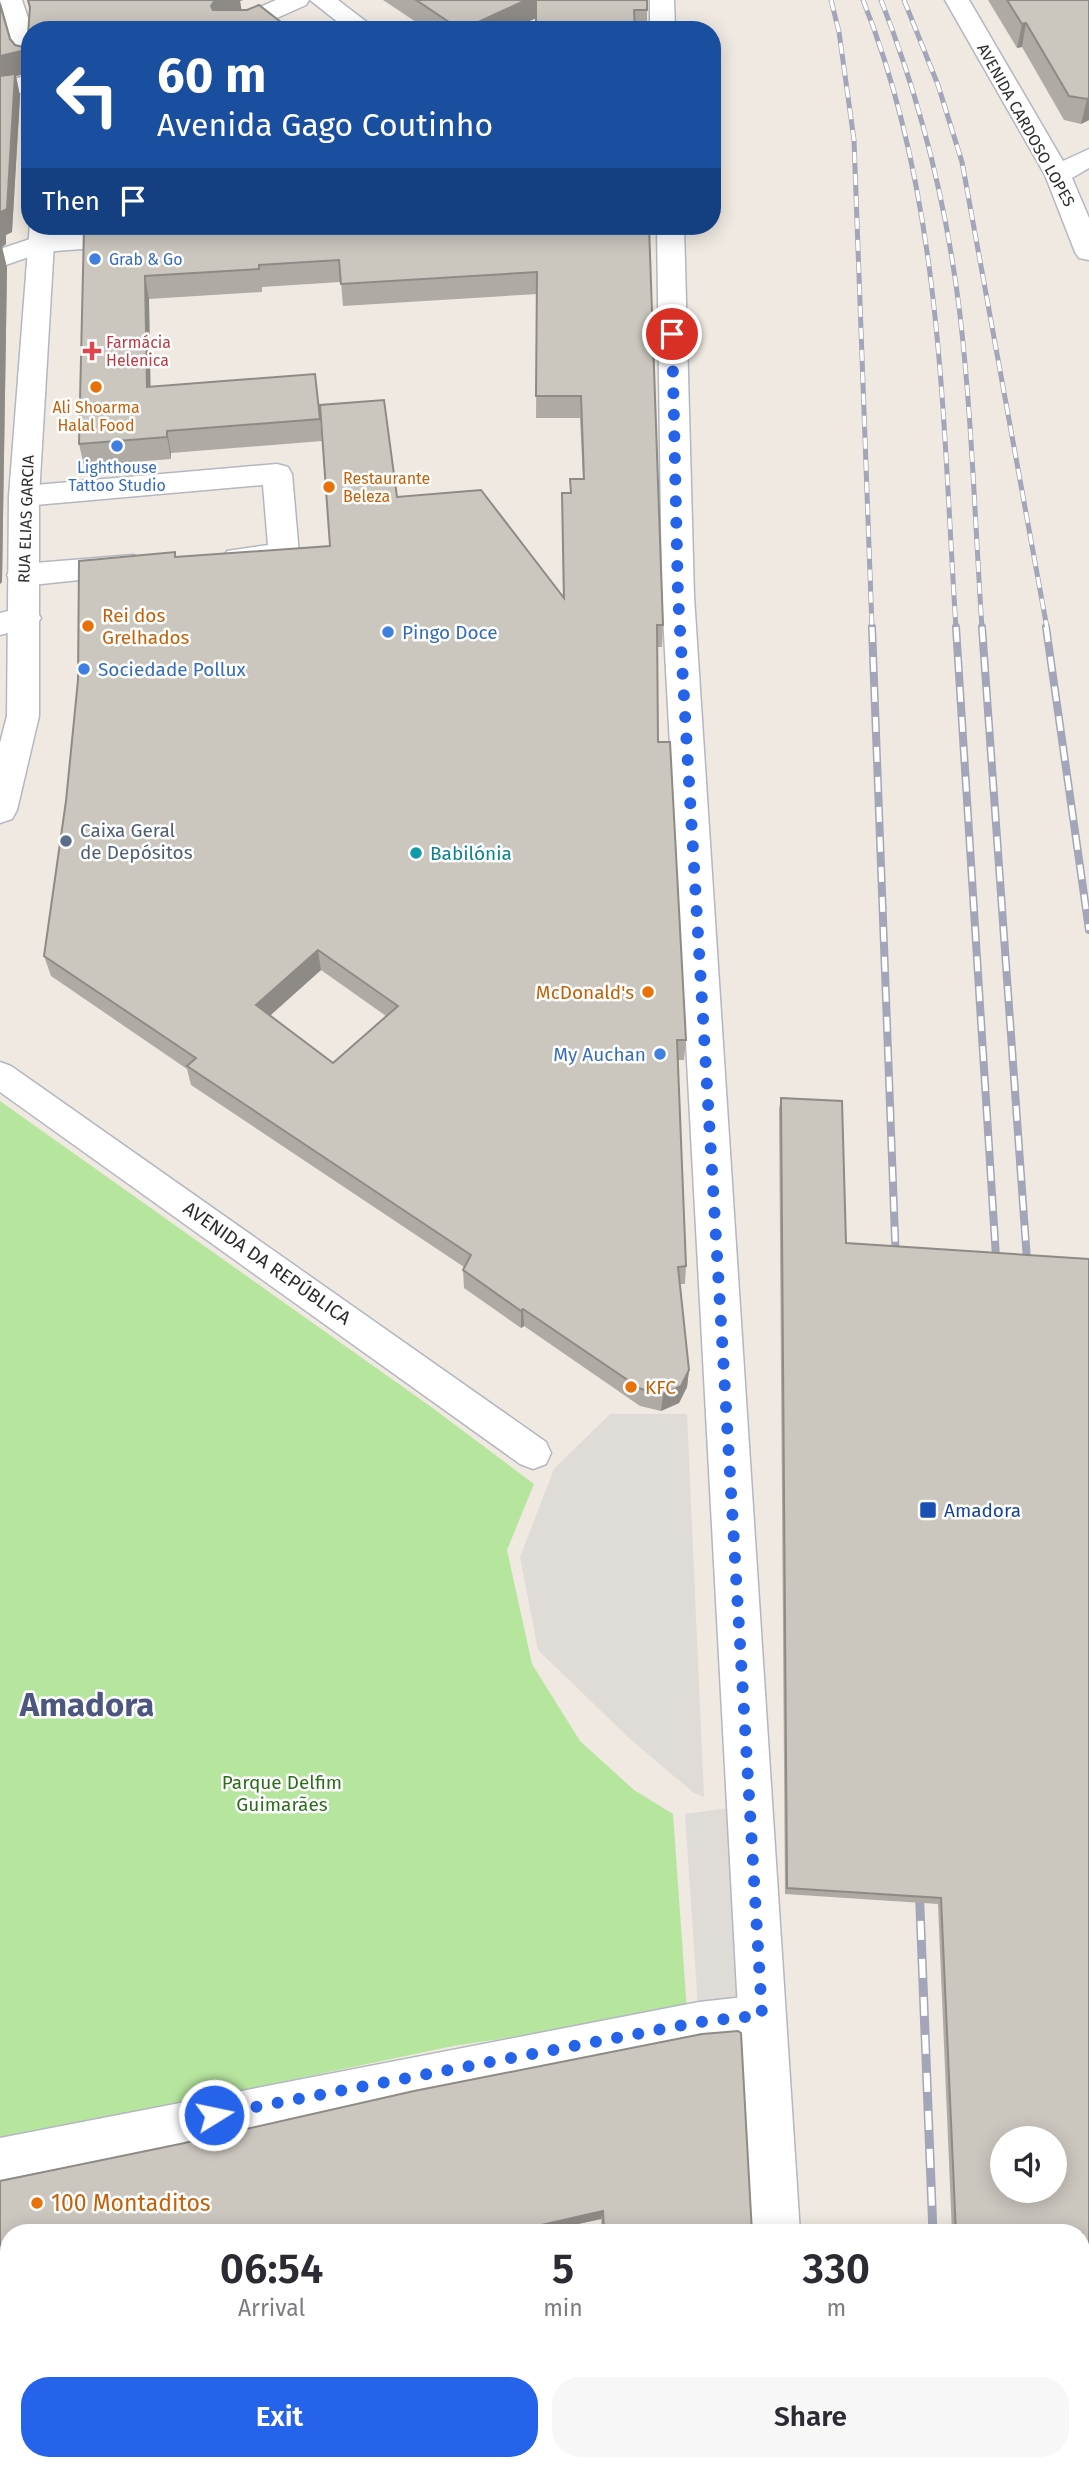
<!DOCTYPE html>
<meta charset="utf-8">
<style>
:root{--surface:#fff;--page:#f7f7f7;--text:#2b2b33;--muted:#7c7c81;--accent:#2563eb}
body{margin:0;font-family:"Fira Sans",sans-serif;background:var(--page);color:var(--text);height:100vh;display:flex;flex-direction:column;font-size:26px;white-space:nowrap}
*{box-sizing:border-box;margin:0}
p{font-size:23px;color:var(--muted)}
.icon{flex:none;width:38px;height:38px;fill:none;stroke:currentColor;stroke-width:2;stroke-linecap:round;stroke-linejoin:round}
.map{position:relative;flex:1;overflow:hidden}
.side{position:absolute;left:0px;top:2224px;width:1090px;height:247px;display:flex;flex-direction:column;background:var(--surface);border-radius:28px 28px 0 0;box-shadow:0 4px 18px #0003}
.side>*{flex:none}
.hud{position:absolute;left:21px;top:21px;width:700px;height:214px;border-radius:28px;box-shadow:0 4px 18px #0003;background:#1a4fa0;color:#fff;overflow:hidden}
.tools{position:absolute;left:990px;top:2126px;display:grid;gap:14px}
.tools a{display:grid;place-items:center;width:77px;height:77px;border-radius:50%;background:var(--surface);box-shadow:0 4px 18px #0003;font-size:35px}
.pin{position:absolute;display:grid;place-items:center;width:60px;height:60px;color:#fff;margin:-30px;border:4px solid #fff;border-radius:50%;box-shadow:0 2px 7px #0007}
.me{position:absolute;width:77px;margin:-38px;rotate:80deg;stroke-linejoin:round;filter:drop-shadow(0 0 5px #0008)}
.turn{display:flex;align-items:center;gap:24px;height:147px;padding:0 21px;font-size:32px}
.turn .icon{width:91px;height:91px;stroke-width:2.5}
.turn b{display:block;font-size:49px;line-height:60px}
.then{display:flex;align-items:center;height:66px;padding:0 21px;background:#0003;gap:14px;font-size:26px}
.eta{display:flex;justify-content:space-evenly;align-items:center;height:119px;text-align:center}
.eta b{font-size:42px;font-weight:600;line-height:49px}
.action{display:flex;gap:14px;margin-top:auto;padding:14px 21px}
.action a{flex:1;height:80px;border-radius:28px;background:var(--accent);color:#fff;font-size:28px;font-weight:600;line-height:80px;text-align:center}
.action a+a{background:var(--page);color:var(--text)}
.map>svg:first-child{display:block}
.green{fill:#b6e59e}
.plaza{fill:#dfdcd8}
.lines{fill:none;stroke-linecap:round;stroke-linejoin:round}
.pedestrian-casing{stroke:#b4b7c1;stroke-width:3}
.minor-casing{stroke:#b4b7c1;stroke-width:3}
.tertiary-casing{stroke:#b4b7c1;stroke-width:3}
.pedestrian{fill:#fff;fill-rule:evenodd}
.minor{fill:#fff;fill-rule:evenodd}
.tertiary{fill:#fff;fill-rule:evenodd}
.rail-far2-casing{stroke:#a3a6b8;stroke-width:5}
.rail-far1-casing{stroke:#a3a6b8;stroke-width:8}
.rail-casing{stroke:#a3a6b8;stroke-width:9}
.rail-far2{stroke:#fff;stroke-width:3.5;stroke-dasharray:11;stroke-linecap:butt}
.rail-far1{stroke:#fff;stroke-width:5;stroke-dasharray:15;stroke-linecap:butt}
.rail{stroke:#fff;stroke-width:6;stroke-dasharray:19;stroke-linecap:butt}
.wall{fill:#afaba4;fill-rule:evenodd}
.shaded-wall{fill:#8e8b86}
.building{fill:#cbc7bf;stroke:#8e8b86;stroke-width:2;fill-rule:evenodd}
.route{stroke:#2563eb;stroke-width:12;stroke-dasharray:0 21.6}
.shop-dot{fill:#3f7fe0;stroke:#fff;stroke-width:2.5}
.health-dot{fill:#e0444e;stroke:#fff;stroke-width:2.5}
.food-dot{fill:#e8710a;stroke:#fff;stroke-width:2.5}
.service-dot{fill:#5c6f8a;stroke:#fff;stroke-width:2.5}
.culture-dot{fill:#0f9aa8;stroke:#fff;stroke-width:2.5}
.transit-dot{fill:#1a4fb4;stroke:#fff;stroke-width:2.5}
.labels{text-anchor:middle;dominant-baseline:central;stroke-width:5;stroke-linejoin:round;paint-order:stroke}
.far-street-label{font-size:16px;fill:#2e2e2e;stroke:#fff}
.far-shop-label{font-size:16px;fill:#366cbe;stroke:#fff;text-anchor:start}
.far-health-label{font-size:16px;fill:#be3a42;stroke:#fff;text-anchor:start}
.far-food-label{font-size:16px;fill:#c56008;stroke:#fff}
.food-label{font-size:19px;fill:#c56008;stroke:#fff;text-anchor:start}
.shop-label{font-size:19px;fill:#366cbe;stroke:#fff;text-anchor:start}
.service-label{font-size:19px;fill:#4e5e75;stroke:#fff;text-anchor:start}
.culture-label{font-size:19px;fill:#0d838f;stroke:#fff;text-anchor:start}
.street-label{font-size:19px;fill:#2e2e2e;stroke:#fff}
.transit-label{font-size:19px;fill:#164399;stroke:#fff;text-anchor:start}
.park-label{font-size:19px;fill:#2c6e1b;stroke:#fff}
.near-food-label{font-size:23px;fill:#c56008;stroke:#fff;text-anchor:start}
.town-label{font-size:33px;font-weight:bold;fill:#4d5680;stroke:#fff}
</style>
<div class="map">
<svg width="1089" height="2470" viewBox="0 0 1089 2470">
<rect width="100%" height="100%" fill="#efe9e1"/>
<path class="green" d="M0,1101L434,1409L534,1484L507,1550L532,1664L580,1741L634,1790L673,1814L687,2011L453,2046L0,2141Z"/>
<path class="plaza" d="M610,1414H687L704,1797L694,1793L631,1740L538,1650L520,1557L554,1469Z
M750,1805L762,2015L699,2022L685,1814Z"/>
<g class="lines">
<defs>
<path id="pedestrian" d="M0,1062L11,1066L546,1442L551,1453L546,1464L533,1469L520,1464L0,1092Z
M762,1995L776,2001L782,2015L776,2029L762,2035L699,2042L0,2180V2138L699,2002Z"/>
<path id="minor" d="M276,0H309L306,5L250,30H216L219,25Z
M310,0H338L377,30H348Z
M650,0H674L675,30H650Z
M945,0H969L1063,161L1089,149V168L1072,178L1089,218V260L1079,258L1075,252L1045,175Z
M30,75V91L0,98V82Z
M657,226H684L694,596L800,2233H750L662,596Z
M135,230L145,232L149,238L145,244L43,252L0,267V249L39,236Z
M277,464L288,467L292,474L299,554L295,561C275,567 247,571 227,565L223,558L227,551L268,545L263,485L24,506L13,503L9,496L13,489L24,486Z
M133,555L144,559L149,566L144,573L23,586L12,583L7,575L12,567L23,564Z
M25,607L36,610L41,618L36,626L0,635V613Z
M220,2462H272L274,2470H222Z
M320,2462H384L381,2470H317Z
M763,2462H815L816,2470H764Z"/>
<path id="tertiary" d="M0,0H22L32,30H30V68L21,65L17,60Z
M30,223V226H55L39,496V716L17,810L12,819L0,823V743L7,716L9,496Z"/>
</defs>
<use href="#pedestrian" class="pedestrian-casing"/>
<use href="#minor" class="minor-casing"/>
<use href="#tertiary" class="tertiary-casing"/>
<use href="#pedestrian" class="pedestrian"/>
<use href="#minor" class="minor"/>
<use href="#tertiary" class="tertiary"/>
<defs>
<path id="rail-far2" d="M831,0L839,32L854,140L872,628
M863,0C943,200 942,416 956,628
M881,0C921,102 947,206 960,315C972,418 975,524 982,628
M904,0L938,85L962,162L1047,628"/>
<path id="rail-far1" d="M872,627L896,1264
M956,627L997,1273
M982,627L1028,1274
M1046,627L1089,930"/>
<path id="rail" d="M919,1883L933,2233
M941,2462L942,2470"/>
</defs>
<use href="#rail-far2" class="rail-far2-casing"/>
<use href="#rail-far1" class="rail-far1-casing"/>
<use href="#rail" class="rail-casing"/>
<use href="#rail-far2" class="rail-far2"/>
<use href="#rail-far1" class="rail-far1"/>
<use href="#rail" class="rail"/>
</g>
<path class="wall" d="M27,0H243L240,1L241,10L291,30H30V83L28,73L16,76L20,96L12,232L6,235V244L2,247L7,268L2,582L0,584V4L10,39L15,45L27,48L30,13Z
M383,0H647V30H536V18L510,30H428Z
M988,0H1089V120L1081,124L1064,120L1022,47L1017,48Z
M88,226H649L663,625L662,647H657L658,742L686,1040L684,1060H678L686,1266L685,1284H680L689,1370L687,1387L679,1403L661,1411L640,1406L524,1326L521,1328L464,1288L463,1270L464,1267L191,1085L187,1069L51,976L44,956L175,557L330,546L397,497L563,597L562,493H570V479H583L580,418H536L537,294L343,306L341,282L262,287V292L149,299L150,387L320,419L322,441L171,453V459L84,466L79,444ZM321,970L386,1016L333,1063L270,1016Z
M781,1098L842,1101L846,1243L1089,1259V2470H962L961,2462H1082V2233H952L938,1904L785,1894L779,1109ZM1003,2138H1055V2191H1003Z
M180,2144L752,2233H602L601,2219L537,2233H9V2352L0,2354V2181Z"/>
<path class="shaded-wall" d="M215,0H243L240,1L242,12L218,23L211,6Z
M526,0H536V18L510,30H461Z
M1026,23L1022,47L1017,48L1022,24Z
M25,50L29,70H27L28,73L16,76L20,96L12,232L6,235V244L2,247L7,268L2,582L0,584V56Z
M1089,98V120L1081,124L1087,99Z
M145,276L149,299L151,409L147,387Z
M167,431L171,453V459L167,437Z
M318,950L321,970L259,1025L256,1005Z
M523,1309L524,1326L521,1328V1311Z
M689,1370L687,1387L679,1403L661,1411L663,1394Z
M603,2211L601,2219L537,2233H506Z
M9,2345V2352L0,2354V2346Z"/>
<path class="building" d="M28,0H215L211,6L213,10H247L259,5L291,30H30V70H27L28,53L25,50L0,56V4L10,39L15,45L27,48L30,7Z
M416,0H526L461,30Z
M536,0H647V10H634L635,30H536Z
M1007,0H1089V98L1087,99L1069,96L1026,23L1022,24Z
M15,74L7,209L1,212V222H0V76Z
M135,226H649L663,625H657L658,742H670L686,1040H677L686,1266L678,1267L689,1370L681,1386L663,1394L641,1389L523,1309L521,1311L463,1270L471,1255L187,1066L196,1058L44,956L66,801L78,680L79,561L175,552V557L330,546L320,405L384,400L397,497L481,490L564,598L562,493H571L570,479H584L581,396H536L537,272L341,284L339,260L259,265V269L145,276L147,387L315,374L320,419L167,431V437L79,444L84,229ZM318,950L398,1006L333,1063L256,1005Z
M0,245H1L0,322Z
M781,1098L842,1101L846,1243L1089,1259V2470H966V2462H1082V2233H956L941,1898L787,1888ZM1003,2138H1055V2191H1003Z
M738,2031L741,2033L752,2233H604L603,2211L506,2233H9V2345L0,2346V2181L180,2144L414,2091L702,2034Z
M534,2462H765L767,2470H768H523Z"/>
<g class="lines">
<path class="route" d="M214,2115L699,2022L762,2015L678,596L672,334"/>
</g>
<g class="shop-dot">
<circle cx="95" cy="259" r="7"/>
<circle cx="117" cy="446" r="7"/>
<circle cx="388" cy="632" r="7"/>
<circle cx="84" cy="669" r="7"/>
<circle cx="660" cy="1054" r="7"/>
</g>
<path class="health-dot" d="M88.5 340.5h7v7h7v7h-7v7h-7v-7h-7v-7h7z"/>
<g class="food-dot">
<circle cx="96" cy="387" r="7"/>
<circle cx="329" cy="487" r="7"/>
<circle cx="88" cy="626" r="7"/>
<circle cx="648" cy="992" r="7"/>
<circle cx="631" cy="1387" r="7"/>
<circle cx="37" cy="2203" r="7"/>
</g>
<circle class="service-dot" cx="66" cy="841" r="7"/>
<circle class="culture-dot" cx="416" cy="853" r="7"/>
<rect class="transit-dot" x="919" y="1501" width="18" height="18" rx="3.5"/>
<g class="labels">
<g class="far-street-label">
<text transform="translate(1026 125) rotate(61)">AVENIDA CARDOSO LOPES</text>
<text transform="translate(26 519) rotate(-88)">RUA ELIAS GARCIA</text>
</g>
<g class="far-shop-label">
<text x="109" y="259">Grab &amp; Go</text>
<text x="117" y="467" text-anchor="middle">Lighthouse<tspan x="117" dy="18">Tattoo Studio</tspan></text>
</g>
<g class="far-health-label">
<text x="106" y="342">Farmácia<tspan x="106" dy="18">Helenica</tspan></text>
</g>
<g class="far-food-label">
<text x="96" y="407">Ali Shoarma<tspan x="96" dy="18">Halal Food</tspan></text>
<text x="343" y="478" text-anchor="start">Restaurante<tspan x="343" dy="18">Beleza</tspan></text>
</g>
<g class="food-label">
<text x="102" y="615">Rei dos<tspan x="102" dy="22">Grelhados</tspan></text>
<text x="634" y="992" text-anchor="end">McDonald's</text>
<text x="645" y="1387">KFC</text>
</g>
<g class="shop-label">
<text x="402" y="632">Pingo Doce</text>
<text x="98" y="669">Sociedade Pollux</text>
<text x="646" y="1054" text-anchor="end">My Auchan</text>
</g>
<g class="service-label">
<text x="80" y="830">Caixa Geral<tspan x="80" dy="22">de Depósitos</tspan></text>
</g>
<g class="culture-label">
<text x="430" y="853">Babilónia</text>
</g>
<g class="street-label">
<text transform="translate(267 1263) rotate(35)">AVENIDA DA REPÚBLICA</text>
</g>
<g class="transit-label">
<text x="944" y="1510">Amadora</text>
</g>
<g class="park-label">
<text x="282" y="1782">Parque Delfim<tspan x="282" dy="22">Guimarães</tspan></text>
</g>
<g class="near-food-label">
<text x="51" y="2203">100 Montaditos</text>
</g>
<g class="town-label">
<text x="87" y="1705">Amadora</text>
</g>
</g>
</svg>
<div class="tools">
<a><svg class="icon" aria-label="sound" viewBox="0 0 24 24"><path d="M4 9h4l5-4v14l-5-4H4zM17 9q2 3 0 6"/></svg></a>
</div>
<div class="pin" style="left:672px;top:334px;background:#d93025"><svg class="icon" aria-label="arrive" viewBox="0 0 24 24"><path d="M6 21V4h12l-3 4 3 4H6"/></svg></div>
<svg class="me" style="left:214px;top:2115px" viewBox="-20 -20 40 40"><circle r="17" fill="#2563eb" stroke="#fff" stroke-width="3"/><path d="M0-11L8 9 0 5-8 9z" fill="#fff"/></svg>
<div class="hud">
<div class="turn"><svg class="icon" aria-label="left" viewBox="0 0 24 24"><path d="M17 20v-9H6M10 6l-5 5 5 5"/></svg><div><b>60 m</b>Avenida Gago Coutinho</div></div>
<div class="then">Then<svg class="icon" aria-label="arrive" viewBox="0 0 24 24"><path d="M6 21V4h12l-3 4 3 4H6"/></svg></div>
</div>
<section class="side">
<div class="eta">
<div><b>06:54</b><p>Arrival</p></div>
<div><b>5</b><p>min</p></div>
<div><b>330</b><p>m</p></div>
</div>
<div class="action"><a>Exit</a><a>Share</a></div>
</section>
</div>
